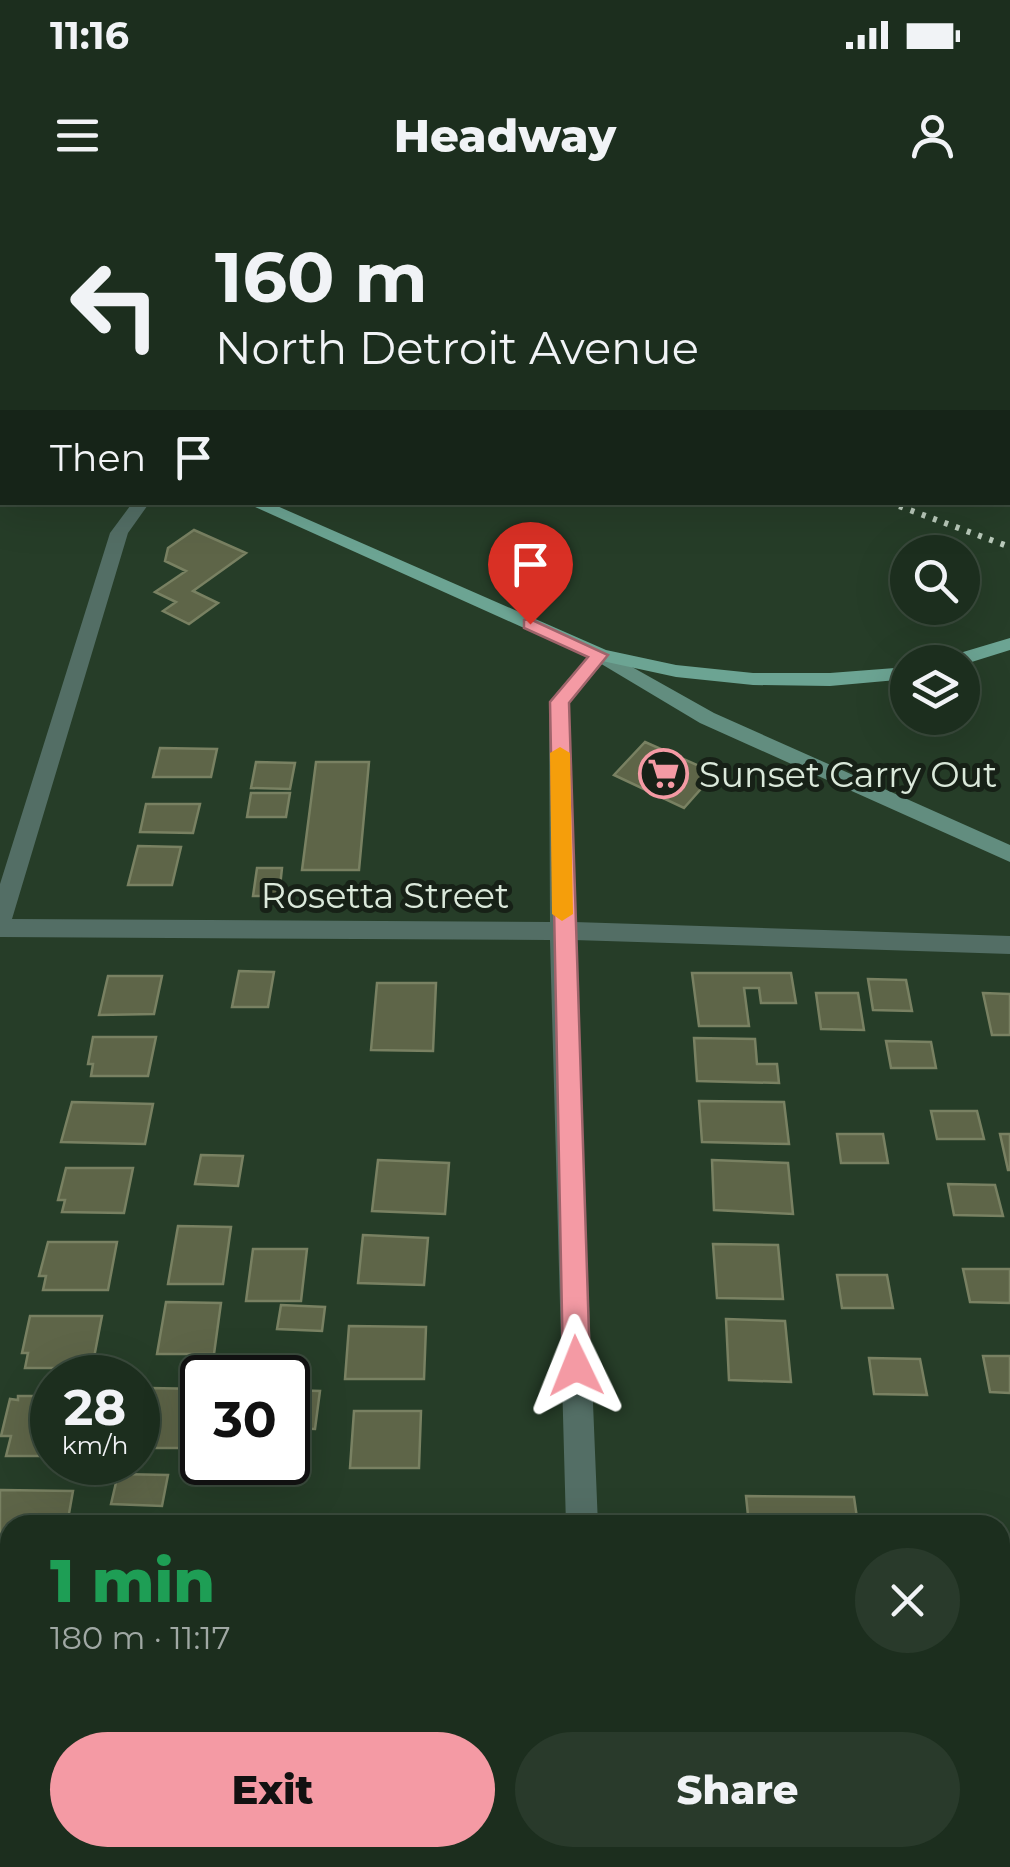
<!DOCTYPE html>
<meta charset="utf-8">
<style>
:root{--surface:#1c2e1e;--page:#293a2b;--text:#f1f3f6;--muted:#a0a8a4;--line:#3a4a3c;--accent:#f49aa4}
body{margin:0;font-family:Montserrat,sans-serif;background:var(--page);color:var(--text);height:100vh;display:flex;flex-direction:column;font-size:38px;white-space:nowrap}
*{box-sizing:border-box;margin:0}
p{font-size:32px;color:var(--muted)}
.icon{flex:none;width:55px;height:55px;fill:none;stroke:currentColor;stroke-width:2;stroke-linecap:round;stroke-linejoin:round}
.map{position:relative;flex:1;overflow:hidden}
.side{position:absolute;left:0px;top:1315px;width:1010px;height:352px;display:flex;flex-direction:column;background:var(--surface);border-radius:30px 30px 0 0;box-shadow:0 10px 40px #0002,0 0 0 2px var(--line)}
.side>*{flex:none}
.banner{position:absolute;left:0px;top:0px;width:1010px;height:305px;box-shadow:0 10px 40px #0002,0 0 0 2px var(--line);background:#1c2e1e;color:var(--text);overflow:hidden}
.controls{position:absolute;left:890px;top:335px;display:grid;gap:20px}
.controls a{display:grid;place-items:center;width:90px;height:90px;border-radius:50%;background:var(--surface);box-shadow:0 10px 40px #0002,0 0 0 2px var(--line);font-size:50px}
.speed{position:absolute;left:30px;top:1155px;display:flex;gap:20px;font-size:50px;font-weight:700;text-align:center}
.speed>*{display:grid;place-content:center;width:130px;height:130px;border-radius:50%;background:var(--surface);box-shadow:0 10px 40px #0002,0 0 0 2px var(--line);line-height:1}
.speed small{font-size:25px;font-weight:400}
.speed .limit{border:5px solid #111;border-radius:15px;background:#fff;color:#111}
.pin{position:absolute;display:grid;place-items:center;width:85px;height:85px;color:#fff;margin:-102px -42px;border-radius:50% 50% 50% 0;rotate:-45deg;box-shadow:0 0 10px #0007}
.pin .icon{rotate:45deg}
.me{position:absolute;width:110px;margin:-55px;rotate:358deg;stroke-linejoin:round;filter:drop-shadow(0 0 8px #0008)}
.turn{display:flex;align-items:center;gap:35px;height:210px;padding:0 50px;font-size:45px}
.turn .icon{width:130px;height:130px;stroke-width:2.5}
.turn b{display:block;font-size:70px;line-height:85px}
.then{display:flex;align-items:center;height:95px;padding:0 50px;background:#0003;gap:20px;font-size:38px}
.round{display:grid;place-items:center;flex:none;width:105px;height:105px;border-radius:52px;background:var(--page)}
.summary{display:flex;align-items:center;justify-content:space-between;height:170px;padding:0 50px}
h1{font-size:60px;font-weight:800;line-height:75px;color:#1e9e55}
.primary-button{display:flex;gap:20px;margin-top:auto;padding:20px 50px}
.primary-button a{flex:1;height:115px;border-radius:60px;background:var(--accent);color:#111;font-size:40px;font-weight:800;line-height:115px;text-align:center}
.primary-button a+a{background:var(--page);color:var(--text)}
.status{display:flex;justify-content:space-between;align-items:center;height:70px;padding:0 50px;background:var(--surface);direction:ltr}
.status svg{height:28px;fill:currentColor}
header{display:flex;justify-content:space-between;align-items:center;height:130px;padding:0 50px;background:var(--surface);font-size:45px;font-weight:800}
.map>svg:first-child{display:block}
.building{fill:#5e6548;stroke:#798162;stroke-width:2.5}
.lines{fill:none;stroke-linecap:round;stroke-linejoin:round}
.lane{fill:#536e65;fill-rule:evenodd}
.street{fill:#536e65;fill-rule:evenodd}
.secondary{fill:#628d7f;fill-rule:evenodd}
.primary{fill:#6ca493;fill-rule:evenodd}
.rail-far1{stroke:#bbcbbc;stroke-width:5;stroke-dasharray:2.5 6;stroke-linecap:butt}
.rail{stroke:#bbcbbc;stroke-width:6;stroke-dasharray:4 8;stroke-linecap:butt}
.route{fill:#f49aa4;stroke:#9f646b;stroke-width:2.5}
.slow{fill:#f59e0b}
.labels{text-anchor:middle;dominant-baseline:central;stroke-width:10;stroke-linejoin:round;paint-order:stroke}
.poi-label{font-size:35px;fill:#dbe9db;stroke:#172117;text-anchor:start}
.street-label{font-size:35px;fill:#dbe9db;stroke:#172117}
</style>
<div class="status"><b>11:16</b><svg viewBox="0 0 49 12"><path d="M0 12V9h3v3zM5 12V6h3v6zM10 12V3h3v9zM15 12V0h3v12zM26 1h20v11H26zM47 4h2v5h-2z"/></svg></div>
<header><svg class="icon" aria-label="menu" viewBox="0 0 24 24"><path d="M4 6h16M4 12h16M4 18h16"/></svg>Headway<svg class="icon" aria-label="person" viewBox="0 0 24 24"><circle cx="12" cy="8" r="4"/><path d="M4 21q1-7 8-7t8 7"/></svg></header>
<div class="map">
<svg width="1010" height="1667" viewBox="0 0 1010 1667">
<rect width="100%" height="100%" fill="#263d28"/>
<path class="building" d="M313,0H867L863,2Z
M194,330L246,353L193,391L218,403L189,424L163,411L176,402L155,392L186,371L165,361L168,348Z
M645,542L715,573L684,608L614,575Z
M160,548L217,549L211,577H153Z
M256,562L295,563L290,589L251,588Z
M316,562H369L359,670H302Z
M251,593H290L286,617H247Z
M146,604H200L193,633L140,632Z
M138,646L181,647L172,685H128Z
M257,668H282L279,696H253Z
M239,771L274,772L268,807H232Z
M692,773H791L796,803H761L759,788H744L749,826H699Z
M108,776H162L154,814L99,815Z
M868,779L906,780L912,811L873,810Z
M377,783H436L433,851L371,850Z
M816,793H858L864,830L821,829Z
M983,793L1010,794V835H992Z
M93,837H156L148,876H91L93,864H88Z
M694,838L755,839L757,864H777L779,883L697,881Z
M886,841L931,842L936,868H891Z
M699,901L784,902L789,944L702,942Z
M72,902L153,904L145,944L61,942Z
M931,911H977L984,939H937Z
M837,934H883L888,963H841Z
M1000,934H1010V970H1008Z
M201,955L243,956L238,986L195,984Z
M378,960L449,963L445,1014L372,1011Z
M712,960L788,963L793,1014L714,1010Z
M66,968H133L124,1013L62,1012L65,1000H58Z
M948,984L995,985L1003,1016L954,1015Z
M178,1026L231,1027L223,1084H168Z
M363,1035L428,1038L424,1085L358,1083Z
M48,1042H117L108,1090H43L46,1076H39Z
M713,1044L778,1045L783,1099L717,1098Z
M253,1049H307L301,1101H246Z
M963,1069H1010V1103L970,1102Z
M837,1075H887L893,1108H842Z
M166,1102L221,1103L214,1154H157Z
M281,1105L325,1107L322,1131L277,1129Z
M30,1116H102L92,1168H25L28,1153H22Z
M726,1119L785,1121L791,1182L729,1180Z
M349,1126L426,1127L424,1179H345Z
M983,1156H1010V1193L990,1192Z
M869,1158L920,1159L927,1195L874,1194Z
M150,1188L202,1189L199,1248H140Z
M288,1190L320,1191L315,1229L288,1228Z
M18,1196H52V1256H6L11,1236H1L10,1199L18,1200Z
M354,1211H421L419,1268H350Z
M118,1274L168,1275L162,1306L111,1304Z
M0,1290L73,1291L67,1325H10V1353H0Z
M746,1296L854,1297L858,1325H749Z
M1000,1350H1010V1409H1003L1000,1396Z
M0,1389L10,1390V1463H0Z
M0,1508L10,1509V1576L0,1575Z
M1000,1611L1008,1612L1010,1667H950L949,1658H1000Z
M337,1658H422V1667H336Z
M776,1658H881L882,1667H777Z
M37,1659L93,1661L92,1667H36Z"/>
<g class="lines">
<path class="lane" d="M995,0H1006L1007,2H996Z
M1008,16H1010V30H1008Z
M0,81H2V88H0Z
M2,110V118L0,119V111Z
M1008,110L1010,111V119L1008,118Z"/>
<path class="street" d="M133,302H150L128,333L12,719L550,722L549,502L593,451L600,449L610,455L569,503L574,722L1010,736V754L574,740L598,1325H566L550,740L0,737V684L110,333Z
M575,1658H611V1667H575Z"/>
<path class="secondary" d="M600,449L714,513L1010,645V662L700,523L593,459V451Z"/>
<path class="primary" d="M0,186L2,187V197L0,196Z
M244,302H268L606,450L676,465L753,473H830L908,467V479L830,486L753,485L676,477L593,459Z
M1010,438V450L962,465L940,462L943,458Z"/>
<path class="rail-far1" d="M52,0L59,2
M75,0L82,2"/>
<path class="rail" d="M888,302L1010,347"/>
</g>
<path class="route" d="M530,419L608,455L569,503L590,1166L586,1176L576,1179L567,1176L563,1166L550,502L588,457L524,428V420Z"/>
<path class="slow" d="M560,547L570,553L573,714L562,721L552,714L550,553Z"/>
<defs>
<symbol id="supermarket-ring" viewBox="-11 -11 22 22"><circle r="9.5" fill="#172117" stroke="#f49aa4" stroke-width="1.5"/><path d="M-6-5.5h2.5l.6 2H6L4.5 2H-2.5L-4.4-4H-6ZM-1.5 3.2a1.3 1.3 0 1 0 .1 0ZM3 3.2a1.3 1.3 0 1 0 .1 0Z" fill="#f49aa4"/></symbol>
</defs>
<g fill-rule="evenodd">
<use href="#supermarket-ring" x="636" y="546" width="55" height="55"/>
</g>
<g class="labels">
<g class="poi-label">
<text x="699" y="574">Sunset Carry Out</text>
</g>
<g class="street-label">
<text x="385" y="695">Rosetta Street</text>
</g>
</g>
</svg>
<div class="controls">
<a><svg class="icon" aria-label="search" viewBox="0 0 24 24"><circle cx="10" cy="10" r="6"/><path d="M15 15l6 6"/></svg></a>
<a><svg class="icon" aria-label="layers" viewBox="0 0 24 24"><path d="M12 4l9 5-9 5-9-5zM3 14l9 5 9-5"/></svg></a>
</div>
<div class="speed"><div>28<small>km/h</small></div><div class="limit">30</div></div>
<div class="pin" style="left:530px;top:424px;background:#d93025"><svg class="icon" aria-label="arrive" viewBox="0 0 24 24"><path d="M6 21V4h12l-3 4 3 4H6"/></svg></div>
<svg class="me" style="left:576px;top:1166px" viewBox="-20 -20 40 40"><path d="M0-17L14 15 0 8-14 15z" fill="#f49aa4" stroke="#fff" stroke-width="4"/></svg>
<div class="banner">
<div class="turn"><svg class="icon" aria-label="left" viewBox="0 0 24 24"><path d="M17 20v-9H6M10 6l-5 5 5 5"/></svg><div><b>160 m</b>North Detroit Avenue</div></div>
<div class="then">Then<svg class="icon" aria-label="arrive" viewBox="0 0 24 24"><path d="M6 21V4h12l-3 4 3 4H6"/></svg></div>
</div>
<section class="side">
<div class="summary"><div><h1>1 min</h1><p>180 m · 11:17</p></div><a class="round"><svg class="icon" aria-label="close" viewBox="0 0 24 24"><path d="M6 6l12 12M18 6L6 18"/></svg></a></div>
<div class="primary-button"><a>Exit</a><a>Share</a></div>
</section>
</div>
